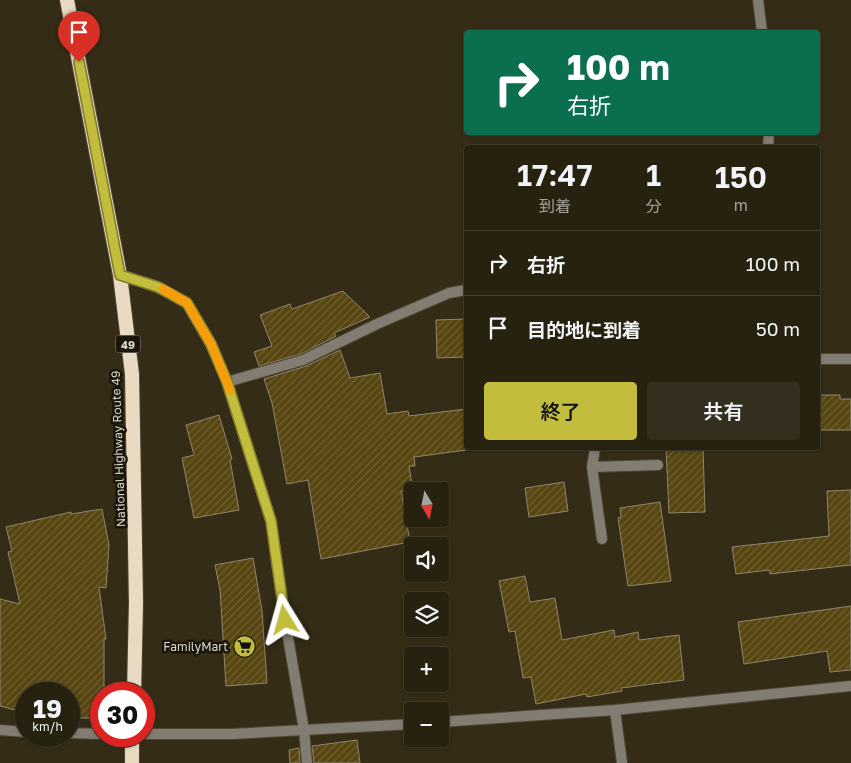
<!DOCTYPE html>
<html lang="ja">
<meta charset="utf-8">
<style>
:root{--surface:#272110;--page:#332e1e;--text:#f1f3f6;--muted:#a4a39f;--line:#433e30;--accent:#c3bd3e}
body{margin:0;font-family:"Golos Text","Noto Sans JP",sans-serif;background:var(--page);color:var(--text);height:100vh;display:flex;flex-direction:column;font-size:19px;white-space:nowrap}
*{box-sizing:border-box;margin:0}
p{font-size:16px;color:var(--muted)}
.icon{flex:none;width:28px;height:28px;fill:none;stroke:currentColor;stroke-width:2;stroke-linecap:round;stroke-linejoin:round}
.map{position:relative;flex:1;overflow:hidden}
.sheet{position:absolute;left:464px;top:145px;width:356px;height:305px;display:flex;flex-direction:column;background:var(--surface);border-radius:5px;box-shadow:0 1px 4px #0004,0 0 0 1px var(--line)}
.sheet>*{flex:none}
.guide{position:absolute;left:464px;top:30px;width:356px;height:105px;border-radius:5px;box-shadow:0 1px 4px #0004,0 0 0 1px var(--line);background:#0b6e4f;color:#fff;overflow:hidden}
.needle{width:32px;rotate:170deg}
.controls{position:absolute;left:404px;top:482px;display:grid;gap:10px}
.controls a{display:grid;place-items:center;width:45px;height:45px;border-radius:5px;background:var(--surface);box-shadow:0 1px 4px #0004,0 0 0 1px var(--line);font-size:25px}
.speed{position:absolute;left:15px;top:682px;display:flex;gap:10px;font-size:25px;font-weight:700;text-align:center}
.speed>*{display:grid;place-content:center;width:65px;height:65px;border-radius:50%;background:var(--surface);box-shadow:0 1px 4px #0004,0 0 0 1px var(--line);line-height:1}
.speed small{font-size:12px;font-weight:400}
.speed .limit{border:8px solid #d22;background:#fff;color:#111}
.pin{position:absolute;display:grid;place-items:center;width:42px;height:42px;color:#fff;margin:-51px -21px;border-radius:50% 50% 50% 0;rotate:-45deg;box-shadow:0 0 5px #0007}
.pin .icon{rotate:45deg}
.me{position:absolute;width:55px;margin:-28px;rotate:352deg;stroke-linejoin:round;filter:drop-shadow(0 0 4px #0008)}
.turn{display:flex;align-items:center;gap:18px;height:105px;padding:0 20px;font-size:22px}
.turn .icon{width:65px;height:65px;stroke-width:2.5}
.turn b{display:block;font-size:35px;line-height:42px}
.eta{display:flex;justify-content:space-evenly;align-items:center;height:85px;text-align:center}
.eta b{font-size:30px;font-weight:600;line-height:35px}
.action{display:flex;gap:10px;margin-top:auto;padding:10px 20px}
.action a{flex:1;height:58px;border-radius:5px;background:var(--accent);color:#111;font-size:20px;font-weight:600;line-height:58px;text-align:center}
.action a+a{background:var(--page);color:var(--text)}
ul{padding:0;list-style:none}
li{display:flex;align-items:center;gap:15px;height:65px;padding:0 20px;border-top:1px solid var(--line)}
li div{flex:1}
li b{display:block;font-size:19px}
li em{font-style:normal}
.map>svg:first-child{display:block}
.building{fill:url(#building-hatch);stroke:#8f866d}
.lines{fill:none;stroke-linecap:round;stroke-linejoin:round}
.minor-casing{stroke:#4f4733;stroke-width:12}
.trunk-casing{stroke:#4f4733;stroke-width:16}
.minor{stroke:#827c72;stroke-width:10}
.trunk{stroke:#e9dac3;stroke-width:14}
.route-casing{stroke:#7f7b28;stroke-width:12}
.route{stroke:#c3bd3e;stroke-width:9}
.slow{stroke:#f59e0b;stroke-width:9}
.labels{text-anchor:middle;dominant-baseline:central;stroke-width:5;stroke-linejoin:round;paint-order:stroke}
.shield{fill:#19150b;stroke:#a29d91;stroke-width:1}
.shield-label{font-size:11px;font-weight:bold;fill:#dcd7ca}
.street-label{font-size:12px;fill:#dcd7ca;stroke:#19150b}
.poi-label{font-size:12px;fill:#dcd7ca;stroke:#19150b;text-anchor:end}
</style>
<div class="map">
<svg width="851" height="763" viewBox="0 0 851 763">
<defs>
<pattern id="building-hatch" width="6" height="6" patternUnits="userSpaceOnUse" patternTransform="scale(1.25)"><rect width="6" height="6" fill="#574611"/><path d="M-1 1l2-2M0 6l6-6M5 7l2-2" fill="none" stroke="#6f6032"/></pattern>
</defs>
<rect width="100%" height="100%" fill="#342c16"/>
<path class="building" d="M343,291L370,317L334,333L336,336L301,354L259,366L254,352L272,346L260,315L290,304L292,309Z
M466,319V347H464V357L437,358L436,320Z
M340,350L350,378L380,373L387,414L408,411L409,416L466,409V450L414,457L415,466H409L413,491H401L410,542L321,559L308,480L287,484L272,403L264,379L306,366Z
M818,395H840V399H851V430H818Z
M219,415L232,459L230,460L239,510L194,518L182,458L194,455L186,425Z
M666,448H703L705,512L669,513Z
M564,482L568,511L529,517L525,488Z
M851,490V565L770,574L769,570L736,574L732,547L829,536L827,491Z
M660,502L671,581L628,586L618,518L621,517L620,508Z
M102,509L109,545L106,588L99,587L106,639H104V694H101V718H69V694H26V713L0,706V599L20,604L8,552L12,551L6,527L71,512V514Z
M253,558L262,611L267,683L226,686L220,590L215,565Z
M525,576L530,602L555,598L562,640L614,630L615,637L638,632L639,640L679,635L684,680L621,688L622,691L587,697L586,694L536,704L531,677L523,678L515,631L509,632L499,581Z
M851,606V670L830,672L827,651L744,664L738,622Z
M357,740L360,763H314L312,746Z
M299,748L300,763H290L289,750Z"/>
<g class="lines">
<defs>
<path id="minor" d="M758,0L762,32
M768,148L769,132
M120,275L158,287L187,303L211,344L227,382L271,521L285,620L304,730L307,763
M818,359H851
M227,382L303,360L377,324L449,293L466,290
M595,448L592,467L602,539
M592,467L658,465
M615,710L622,763
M440,722L615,710L851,686
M0,730L26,732
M69,733L101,734
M144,734H232L412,724"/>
<path id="trunk" d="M67,0L120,275L132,374L136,602L134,694
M132,736V763"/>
</defs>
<use href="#minor" class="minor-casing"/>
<use href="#trunk" class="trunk-casing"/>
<use href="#minor" class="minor"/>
<use href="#trunk" class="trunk"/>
</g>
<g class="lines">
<defs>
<path id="route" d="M79,62L120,275L158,287L187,303L211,344L227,382L271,521L285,620"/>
</defs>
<use href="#route" class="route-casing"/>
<use href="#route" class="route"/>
<path class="slow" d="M163,289L187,303L211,344L230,390"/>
</g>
<defs>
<symbol id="supermarket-disc" viewBox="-11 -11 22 22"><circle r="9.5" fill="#c3bd3e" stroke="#19150b"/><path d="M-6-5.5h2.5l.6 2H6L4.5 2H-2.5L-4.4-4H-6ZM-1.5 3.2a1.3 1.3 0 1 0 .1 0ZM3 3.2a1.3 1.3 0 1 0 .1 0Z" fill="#111"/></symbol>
</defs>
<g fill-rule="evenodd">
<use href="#supermarket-disc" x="232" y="634" width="25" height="25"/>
</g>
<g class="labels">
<rect class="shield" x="115.5" y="335.5" width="25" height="17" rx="4"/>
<g class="shield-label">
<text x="128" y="344">49</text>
</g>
<g class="street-label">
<text transform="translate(118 449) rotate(-92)">National Highway Route 49</text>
</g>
<g class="poi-label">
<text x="228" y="646">FamilyMart</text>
</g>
</g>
</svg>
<div class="controls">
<a><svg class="needle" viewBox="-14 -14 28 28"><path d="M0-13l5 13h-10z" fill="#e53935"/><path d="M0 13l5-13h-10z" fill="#a4a39f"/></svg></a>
<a><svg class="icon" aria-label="sound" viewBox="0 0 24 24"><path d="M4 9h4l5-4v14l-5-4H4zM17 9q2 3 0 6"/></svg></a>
<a><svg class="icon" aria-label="layers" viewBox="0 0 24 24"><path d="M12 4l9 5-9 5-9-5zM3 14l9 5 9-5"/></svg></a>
<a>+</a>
<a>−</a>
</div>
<div class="speed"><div>19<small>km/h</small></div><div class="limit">30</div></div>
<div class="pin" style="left:79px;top:62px;background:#d93025"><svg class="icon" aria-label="arrive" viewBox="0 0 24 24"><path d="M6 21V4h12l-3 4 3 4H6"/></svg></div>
<svg class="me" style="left:285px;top:620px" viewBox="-20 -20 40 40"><path d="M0-17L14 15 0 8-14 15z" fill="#c3bd3e" stroke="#fff" stroke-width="4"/></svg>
<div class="guide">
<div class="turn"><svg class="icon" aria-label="right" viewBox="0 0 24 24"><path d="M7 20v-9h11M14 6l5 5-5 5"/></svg><div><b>100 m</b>右折</div></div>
</div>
<section class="sheet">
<div class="eta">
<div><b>17:47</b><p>到着</p></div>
<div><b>1</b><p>分</p></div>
<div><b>150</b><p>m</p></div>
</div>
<ul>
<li><svg class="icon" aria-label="right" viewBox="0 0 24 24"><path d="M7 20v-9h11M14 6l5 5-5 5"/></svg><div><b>右折</b></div><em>100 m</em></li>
<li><svg class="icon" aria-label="arrive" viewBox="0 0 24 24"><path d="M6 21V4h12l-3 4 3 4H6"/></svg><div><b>目的地に到着</b></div><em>50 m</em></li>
</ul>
<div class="action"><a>終了</a><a>共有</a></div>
</section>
</div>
